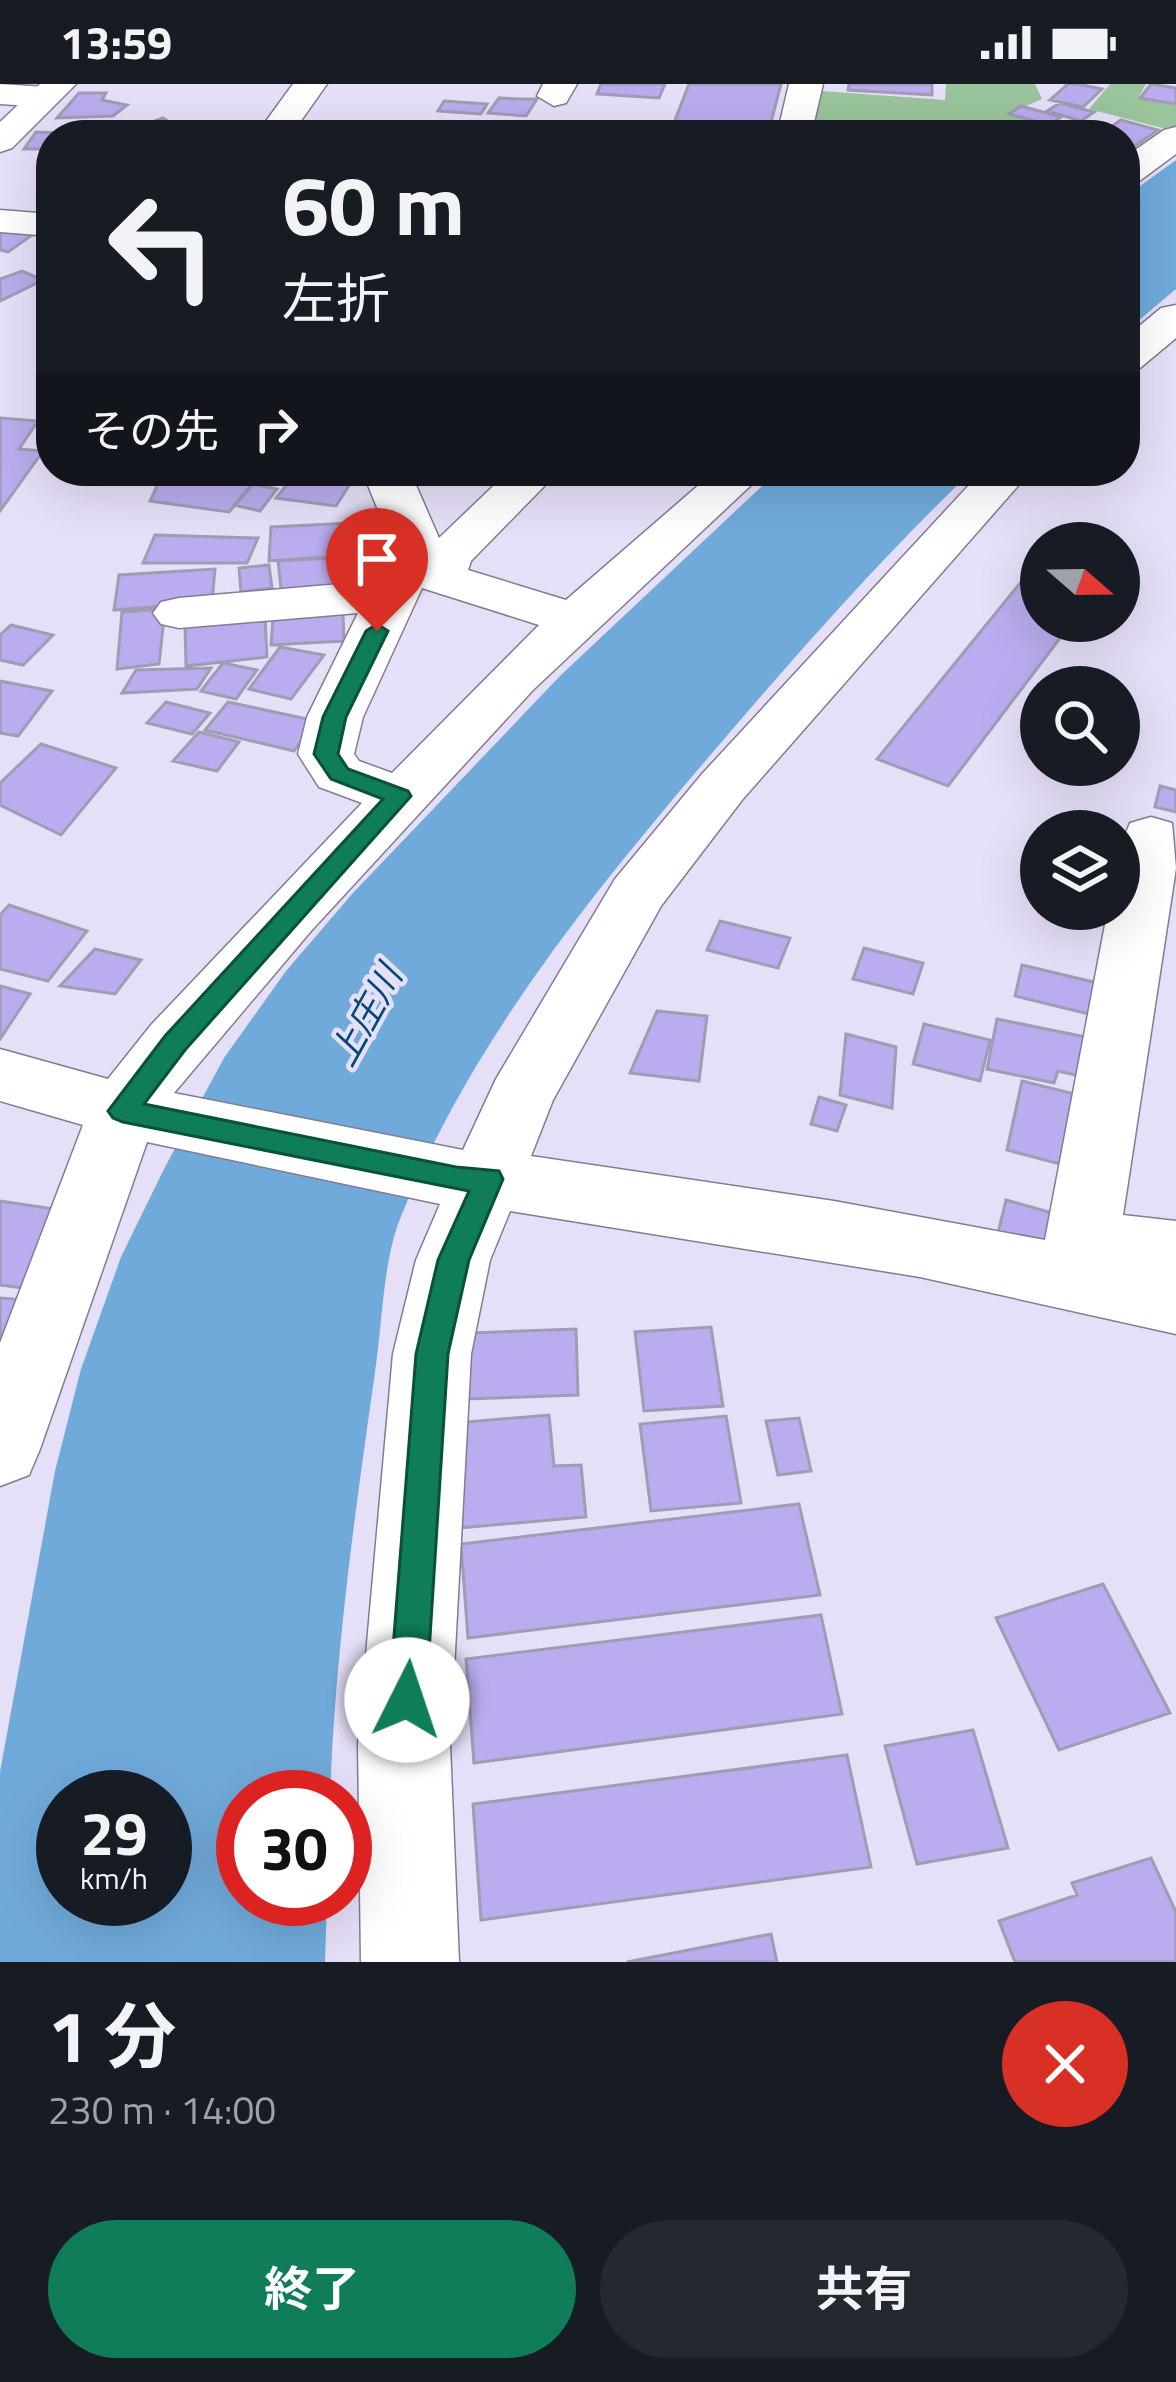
<!DOCTYPE html>
<html lang="ja">
<meta charset="utf-8">
<style>
:root{--surface:#171b24;--page:#242831;--text:#f1f3f6;--muted:#9ea1a6;--accent:#0f7d59}
body{margin:0;font-family:"Titillium Web","Noto Sans JP",sans-serif;background:var(--page);color:var(--text);height:100vh;display:flex;flex-direction:column;font-size:45px;white-space:nowrap}
*{box-sizing:border-box;margin:0}
p{font-size:39px;color:var(--muted)}
.icon{flex:none;width:66px;height:66px;fill:none;stroke:currentColor;stroke-width:2;stroke-linecap:round;stroke-linejoin:round}
.map{position:relative;height:1878px;overflow:hidden}
.details{display:flex;flex-direction:column;background:var(--surface);flex:1}
.details>*{flex:none}
.top-card{position:absolute;left:36px;top:36px;width:1104px;height:366px;border-radius:48px;box-shadow:0 12px 48px #0002;background:#171b24;color:var(--text);overflow:hidden}
.needle{width:78px;rotate:110deg}
.tools{position:absolute;left:1020px;top:438px;display:grid;gap:24px}
.tools a{display:grid;place-items:center;width:120px;height:120px;border-radius:50%;background:var(--surface);box-shadow:0 12px 48px #0002;font-size:60px}
.speed{position:absolute;left:36px;top:1686px;display:flex;gap:24px;font-size:60px;font-weight:700;text-align:center}
.speed>*{display:grid;place-content:center;width:156px;height:156px;border-radius:50%;background:var(--surface);box-shadow:0 12px 48px #0002;line-height:1}
.speed small{font-size:30px;font-weight:400}
.speed .limit{border:18px solid #d22;background:#fff;color:#111}
.pin{position:absolute;display:grid;place-items:center;width:102px;height:102px;color:#fff;margin:-123px -51px;border-radius:50% 50% 50% 0;rotate:-45deg;box-shadow:0 0 12px #0007}
.pin .icon{rotate:45deg}
.me{position:absolute;width:132px;margin:-66px;rotate:4deg;stroke-linejoin:round;filter:drop-shadow(0 0 9px #0008)}
.turn{display:flex;align-items:center;gap:42px;height:252px;padding:0 48px;font-size:54px}
.turn .icon{width:156px;height:156px;stroke-width:2.5}
.turn b{display:block;font-size:84px;line-height:102px}
.then{display:flex;align-items:center;height:114px;padding:0 48px;background:#0003;gap:24px;font-size:45px}
.round{display:grid;place-items:center;flex:none;width:126px;height:126px;border-radius:63px;background:var(--page)}
.headline{display:flex;align-items:center;justify-content:space-between;height:204px;padding:0 48px}
h1{font-size:72px;font-weight:700;line-height:90px}
.cta{display:flex;gap:24px;margin-top:auto;padding:24px 48px}
.cta a{flex:1;height:138px;border-radius:72px;background:var(--accent);color:#fff;font-size:48px;font-weight:700;line-height:138px;text-align:center}
.cta a+a{background:var(--page);color:var(--text)}
.status{display:flex;justify-content:space-between;align-items:center;height:84px;padding:0 60px;background:var(--surface);direction:ltr}
.status svg{height:33px;fill:currentColor}
.map>svg:first-child{display:block}
.green{fill:#9ac49b}
.water{fill:#70aadb;fill-rule:evenodd}
.building{fill:#baacee;stroke:#a09cb3;stroke-width:3}
.lines{fill:none;stroke-linecap:round;stroke-linejoin:round}
.minor-casing{stroke:#827c93;stroke-width:3}
.highway-casing{stroke:#827c93;stroke-width:3}
.minor{fill:#fff;fill-rule:evenodd}
.highway{fill:#fff;fill-rule:evenodd}
.route{fill:#0f7d59;stroke:#0a513a;stroke-width:3}
.labels{text-anchor:middle;dominant-baseline:central;stroke-width:9;stroke-linejoin:round;paint-order:stroke}
.water-label{font-size:36px;font-style:italic;fill:#024978;stroke:#e6dff8}
</style>
<div class="status"><b>13:59</b><svg viewBox="0 0 49 12"><path d="M0 12V9h3v3zM5 12V6h3v6zM10 12V3h3v9zM15 12V0h3v12zM26 1h20v11H26zM47 4h2v5h-2z"/></svg></div>
<div class="map">
<svg width="1176" height="1878" viewBox="0 0 1176 1878">
<rect width="100%" height="100%" fill="#e6dff8"/>
<path class="green" d="M946,0H1035L1042,15L1007,30L1075,51H812L822,7L945,16Z
M1110,0H1146L1138,14L1176,20V42L1170,46L1089,25Z"/>
<path class="water" d="M1176,76V205L1125,248V113Z
M778,387H972C879,476 796,571 713,668C593,808 468,962 400,1135C383,1177 382,1242 375,1288C355,1429 335,1570 330,1713H243V1815H327L325,1878H0V1688L55,1387L81,1285L121,1173L165,1083L224,974L286,887L353,809L561,591ZM63,1713H165V1815H63Z"/>
<path class="building" d="M601,0H665L659,14L597,10Z
M689,0H781L769,46L674,39Z
M849,0H932V11L848,6Z
M1068,0H1077L1102,5L1083,23L1050,16Z
M1151,0L1176,4V20L1140,14Z
M79,9H106L102,16L127,21L113,32L57,34Z
M499,14L518,15H537L526,32L488,29Z
M444,17L487,20L481,30L438,27Z
M1060,19L1094,28L1081,37L1047,27Z
M1021,22L1061,33L1049,41L1009,30Z
M163,34L188,49L125,48Z
M1121,36L1158,46L1125,69V51H1099Z
M36,48L106,51H51V65H24Z
M0,146L35,149L8,168L0,166Z
M22,187L43,196L0,217V195Z
M0,334L38,337L19,365L43,367L0,427Z
M164,387H265L229,428L150,417Z
M296,389L352,397L336,422L276,414Z
M252,400L277,405L260,427L234,421Z
M371,438V470L269,477L271,443Z
M155,451L258,454L247,479H143Z
M391,471L389,502L282,513L278,477Z
M269,481L272,504L241,508L239,484Z
M1034,482L1041,485V537H1073L948,702L877,675Z
M215,485L212,518L114,526L119,491Z
M165,525L159,580L117,585L122,528Z
M343,530L344,557L271,561L273,534Z
M265,532L267,573L186,582L185,540Z
M11,541L53,551L23,581L0,576V551Z
M280,563L324,571L291,615L249,605Z
M223,579L257,586L236,615L201,607Z
M211,584L197,605L122,609L136,586Z
M0,597L52,607L18,652L0,649Z
M166,618L210,629L192,650L147,639Z
M228,618L316,637L294,667L205,646Z
M199,648L239,658L217,687L173,677Z
M41,660L116,684L61,751L0,721V699Z
M1160,702L1176,706V728L1155,723Z
M9,821L87,847L48,897L0,885V831Z
M720,837L790,854L778,884L707,866Z
M864,864L923,879L913,910L853,895Z
M95,865L141,876L115,910L60,902Z
M1022,881L1106,901L1101,933L1015,912Z
M0,902L30,910L0,955Z
M657,927L707,932L699,997L630,989Z
M997,935L1105,957L1097,996L1058,987L1054,999L987,985Z
M924,940L990,956L980,997L913,980Z
M846,950L896,963L892,1024L840,1011Z
M1022,997L1087,1013L1075,1084L1007,1066Z
M819,1013L846,1021L837,1047L811,1040Z
M1006,1116L1063,1132L1066,1181L995,1161Z
M0,1117L67,1127L31,1205L0,1201Z
M0,1214L26,1216L0,1267Z
M711,1243L723,1322L644,1327L635,1248Z
M576,1245L578,1311L468,1315L470,1249Z
M549,1331L554,1382L581,1381L586,1433L458,1444L454,1339Z
M726,1332L741,1419L651,1427L640,1340Z
M799,1334L811,1387L778,1391L766,1337Z
M799,1420L820,1511L468,1554L461,1460Z
M1103,1500L1170,1629L1059,1666L996,1534Z
M821,1531L842,1630L474,1679L466,1575Z
M973,1646L1008,1764L917,1780L885,1662Z
M847,1671L871,1783L481,1836L473,1720Z
M1151,1774L1176,1828V1878H1015L999,1837L1077,1811L1072,1799Z
M771,1850L777,1878H627Z"/>
<g class="lines">
<defs>
<path id="minor" d="M0,0L45,3L62,13L45,23L0,20Z
M293,0H327L291,51H256Z
M543,0H577L566,19L554,22L537,12Z
M789,0H823L811,51H777Z
M1176,43V70L1138,98L1125,101V73L1164,46Z
M0,126L51,130V152L0,148Z
M1176,221V254L1140,284L1125,288V254L1161,224Z
M400,387L415,399L439,454L509,387H559L471,477L468,486L566,516L715,387H766L533,606L311,847L174,1009L463,1066L496,995L615,795L702,690L982,387H1031L742,716L661,822L553,1016L531,1072L834,1117L1045,1156L1108,825H1119V765L1130,739L1151,733L1172,739L1176,784L1123,1131L1176,1137V1250L920,1193L510,1127L490,1176L471,1270L450,1660L459,1878H361L358,1660L393,1270L416,1176L440,1120L147,1058L40,1365L29,1391L0,1402V1259L83,1041L0,1017V965L108,995L151,941L362,719L319,703L298,670L307,633L358,529L179,544L161,540L153,529L161,518L179,514L374,497L392,460L367,399L374,389ZM422,504L539,541L392,689L359,677L354,670L363,633Z"/>
<path id="highway" d="M40,0H76L12,64L0,68V38Z"/>
</defs>
<use href="#minor" class="minor-casing"/>
<use href="#highway" class="highway-casing"/>
<use href="#minor" class="minor"/>
<use href="#highway" class="highway"/>
</g>
<path class="route" d="M377,540L388,547L346,633L338,670L348,685L408,707L411,712L185,966L144,1020L456,1083L499,1087L503,1095L469,1176L448,1270L426,1616L421,1629L407,1635L394,1629L389,1616L416,1270L438,1176L469,1107L123,1038L113,1034L108,1027L165,952L383,715L331,695L314,670L323,633L366,547Z"/>
<g class="labels">
<g class="water-label">
<text transform="translate(365 931) rotate(-61)">上庄川</text>
</g>
</g>
</svg>
<div class="tools">
<a><svg class="needle" viewBox="-14 -14 28 28"><path d="M0-13l5 13h-10z" fill="#e53935"/><path d="M0 13l5-13h-10z" fill="#9ea1a6"/></svg></a>
<a><svg class="icon" aria-label="search" viewBox="0 0 24 24"><circle cx="10" cy="10" r="6"/><path d="M15 15l6 6"/></svg></a>
<a><svg class="icon" aria-label="layers" viewBox="0 0 24 24"><path d="M12 4l9 5-9 5-9-5zM3 14l9 5 9-5"/></svg></a>
</div>
<div class="speed"><div>29<small>km/h</small></div><div class="limit">30</div></div>
<div class="pin" style="left:377px;top:547px;background:#d93025"><svg class="icon" aria-label="arrive" viewBox="0 0 24 24"><path d="M6 21V4h12l-3 4 3 4H6"/></svg></div>
<svg class="me" style="left:407px;top:1616px" viewBox="-20 -20 40 40"><circle r="19" fill="#fff"/><path d="M0-13L10 11 0 6-10 11z" fill="#0f7d59"/></svg>
<div class="top-card">
<div class="turn"><svg class="icon" aria-label="left" viewBox="0 0 24 24"><path d="M17 20v-9H6M10 6l-5 5 5 5"/></svg><div><b>60 m</b>左折</div></div>
<div class="then">その先<svg class="icon" aria-label="right" viewBox="0 0 24 24"><path d="M7 20v-9h11M14 6l5 5-5 5"/></svg></div>
</div>
</div>
<section class="details">
<div class="headline"><div><h1>1 分</h1><p>230 m · 14:00</p></div><a class="round" style="background:#d93025;color:#fff"><svg class="icon" aria-label="close" viewBox="0 0 24 24"><path d="M6 6l12 12M18 6L6 18"/></svg></a></div>
<div class="cta"><a>終了</a><a>共有</a></div>
</section>
